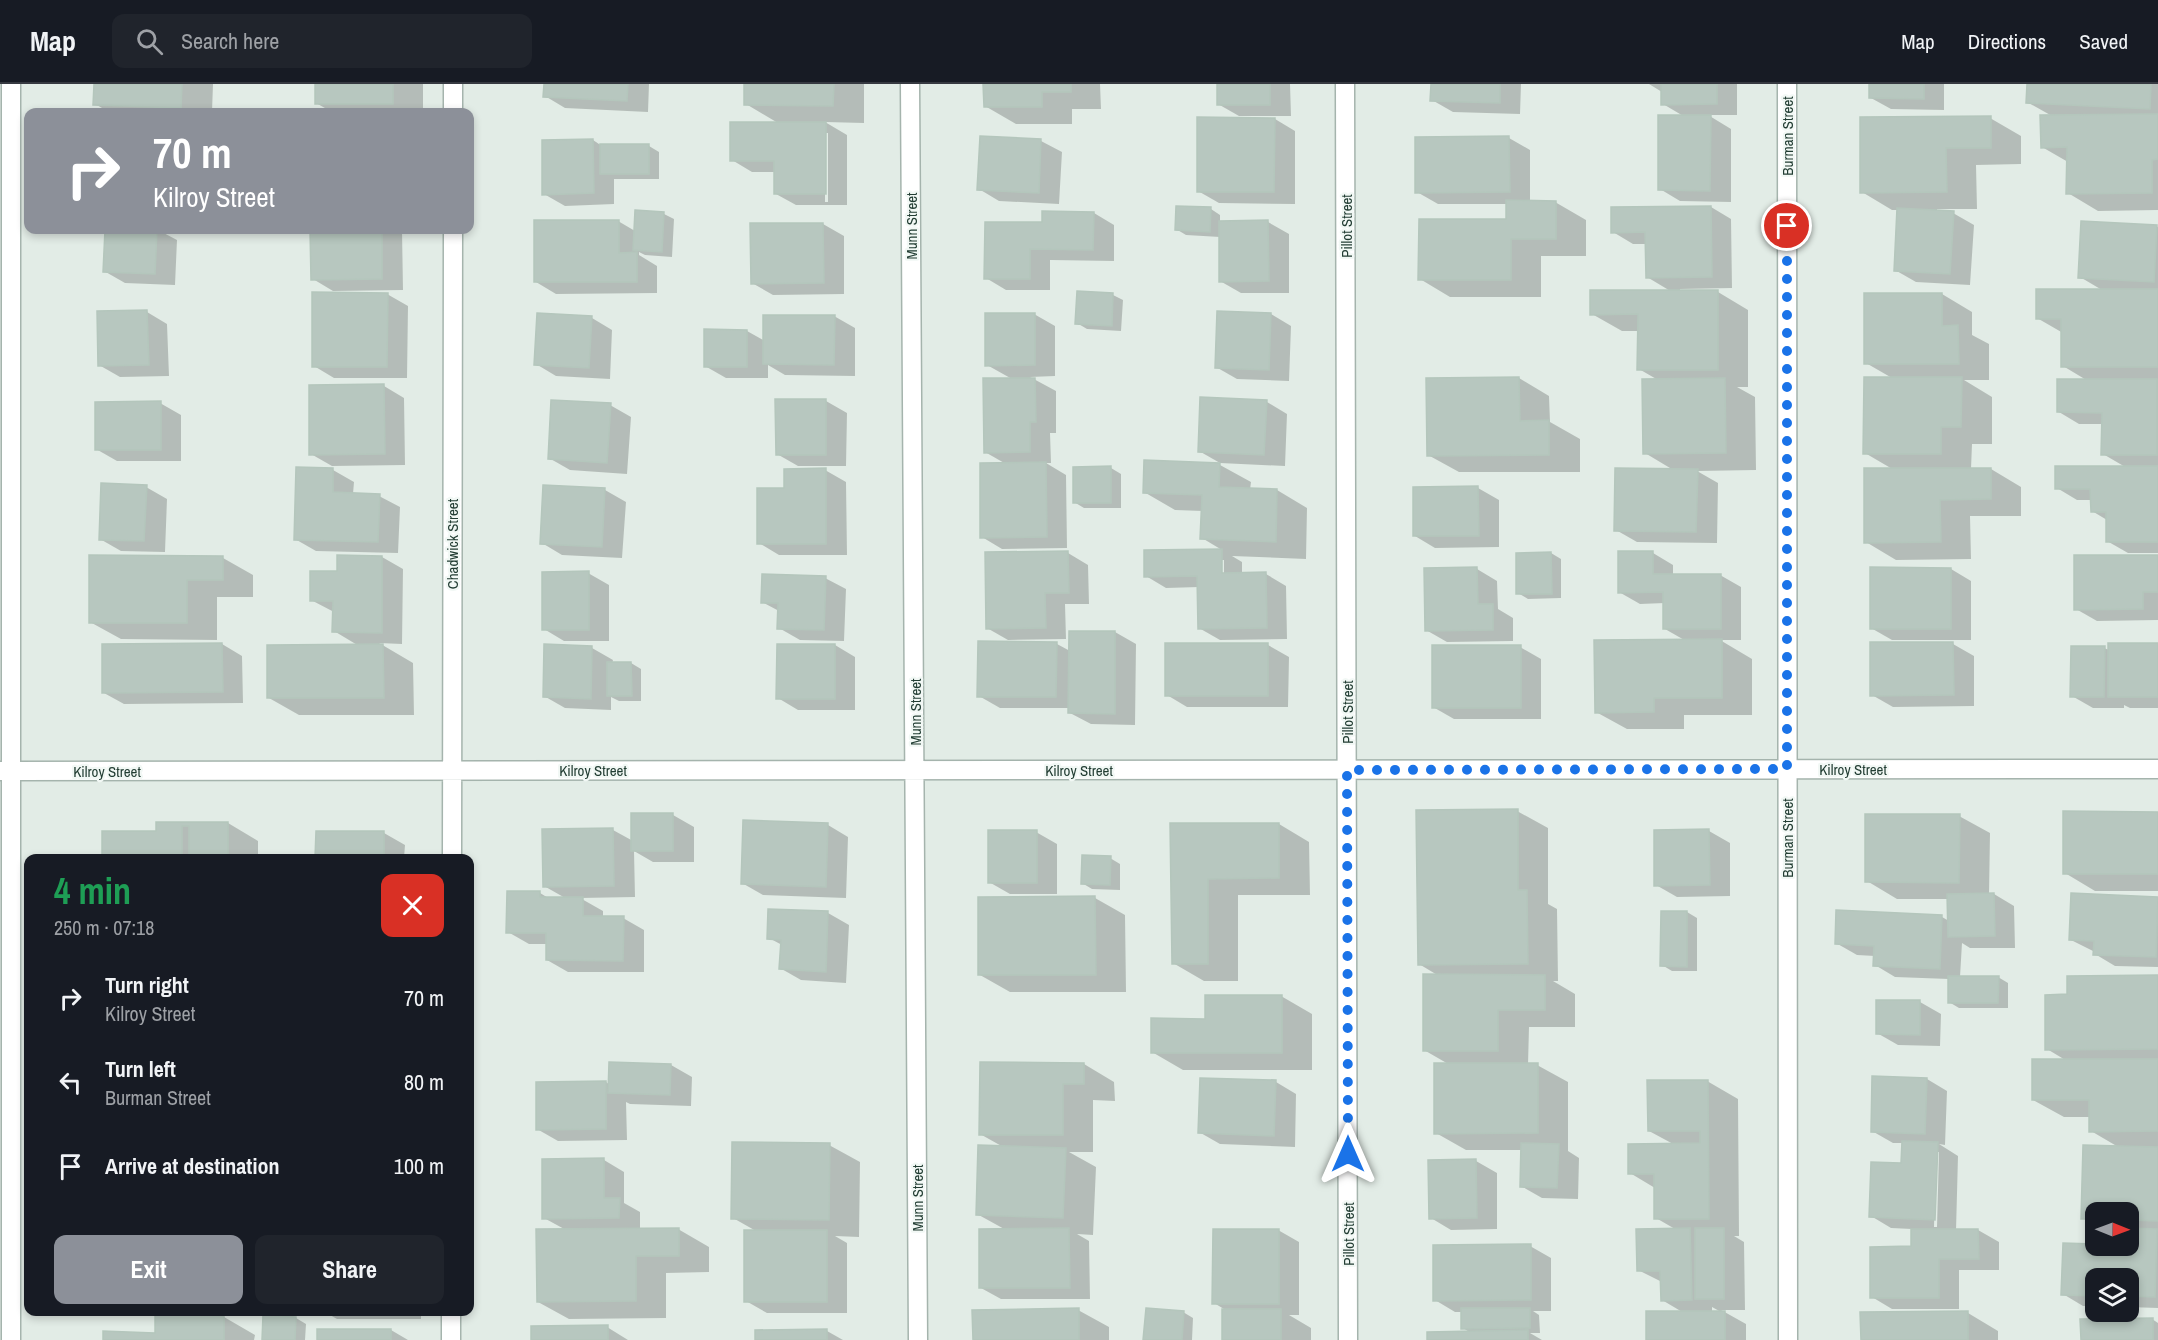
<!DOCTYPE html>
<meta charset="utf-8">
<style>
:root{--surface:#171b24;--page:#20242c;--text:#f1f3f6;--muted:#9ea1a6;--line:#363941;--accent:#8c9099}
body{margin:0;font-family:"Archivo Narrow",sans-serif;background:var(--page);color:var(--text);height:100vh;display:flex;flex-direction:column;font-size:22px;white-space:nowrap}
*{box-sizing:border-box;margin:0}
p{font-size:20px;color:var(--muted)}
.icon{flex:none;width:33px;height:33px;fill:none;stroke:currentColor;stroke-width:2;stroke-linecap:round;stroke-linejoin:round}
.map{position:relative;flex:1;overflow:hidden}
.sheet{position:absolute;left:24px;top:770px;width:450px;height:462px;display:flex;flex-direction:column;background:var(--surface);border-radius:12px;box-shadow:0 3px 9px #0003}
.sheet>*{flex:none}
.banner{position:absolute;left:24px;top:24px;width:450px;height:126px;border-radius:12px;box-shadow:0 3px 9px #0003;background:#8c9099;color:#fff;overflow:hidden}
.needle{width:39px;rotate:91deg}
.tools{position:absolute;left:2085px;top:1118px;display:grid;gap:12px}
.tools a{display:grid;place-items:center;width:54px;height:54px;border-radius:12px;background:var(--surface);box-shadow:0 3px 9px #0003;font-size:30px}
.pin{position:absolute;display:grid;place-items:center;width:51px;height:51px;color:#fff;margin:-26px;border:3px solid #fff;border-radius:50%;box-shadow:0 2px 6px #0007}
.me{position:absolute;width:66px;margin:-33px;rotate:0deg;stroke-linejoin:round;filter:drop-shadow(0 0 4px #0008)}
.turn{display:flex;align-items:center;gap:21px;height:126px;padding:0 30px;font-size:27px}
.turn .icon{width:78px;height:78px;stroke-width:2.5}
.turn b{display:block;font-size:42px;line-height:51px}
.round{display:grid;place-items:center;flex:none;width:63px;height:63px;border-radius:12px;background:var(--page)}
.headline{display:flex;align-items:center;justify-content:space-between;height:102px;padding:0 30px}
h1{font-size:36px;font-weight:700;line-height:45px;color:#1e9e55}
.primary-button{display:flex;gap:12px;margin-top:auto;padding:12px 30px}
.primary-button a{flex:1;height:69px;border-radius:12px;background:var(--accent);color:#fff;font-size:24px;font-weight:700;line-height:69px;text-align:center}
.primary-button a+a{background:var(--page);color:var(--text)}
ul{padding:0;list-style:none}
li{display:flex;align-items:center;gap:18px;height:84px;padding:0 30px}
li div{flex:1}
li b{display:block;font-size:22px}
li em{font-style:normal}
header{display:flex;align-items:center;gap:36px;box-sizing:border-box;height:84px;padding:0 30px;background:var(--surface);border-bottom:2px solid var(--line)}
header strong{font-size:28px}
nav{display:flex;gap:33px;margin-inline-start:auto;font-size:21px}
.search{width:420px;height:54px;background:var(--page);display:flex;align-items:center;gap:15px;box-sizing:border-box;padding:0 21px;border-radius:12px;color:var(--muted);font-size:22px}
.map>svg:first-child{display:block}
.shadow{fill:#0003;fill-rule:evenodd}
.building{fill:#b7c7bf;stroke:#b4c6bc;stroke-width:1.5}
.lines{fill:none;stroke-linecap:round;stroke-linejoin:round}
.street-casing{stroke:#a5b4ad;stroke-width:21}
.street{stroke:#fff;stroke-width:18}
.route{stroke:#1a73e8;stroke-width:10;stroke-dasharray:0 18}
.labels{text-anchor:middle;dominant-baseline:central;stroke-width:4.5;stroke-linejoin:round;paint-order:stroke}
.street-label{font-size:15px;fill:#223d33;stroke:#f2f8f5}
</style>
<header>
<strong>Map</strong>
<div class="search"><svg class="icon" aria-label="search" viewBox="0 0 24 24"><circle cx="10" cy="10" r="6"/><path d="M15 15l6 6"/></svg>Search here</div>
<nav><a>Map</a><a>Directions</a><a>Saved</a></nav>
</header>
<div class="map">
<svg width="2158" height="1256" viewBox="0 0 2158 1256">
<rect width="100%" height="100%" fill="#e2ece6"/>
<path class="shadow" d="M95,0H213L212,28H109L95,20Z
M316,0H423V28H332L316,19Z
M545,0H649L648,28L565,24L545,12Z
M746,0H864V39L825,38L847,51V121H796L776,110V88H752L732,76L778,39L746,20ZM825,49H828V118H825Z
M985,0H1100L1101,25H1072V40H1016L985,22Z
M1218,0H1290L1291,32H1239L1218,20Z
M1432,0H1521L1520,30L1453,28L1432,16Z
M1649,0H1737V31H1708L1731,45V118L1680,117L1660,105L1685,33L1663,20L1662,8Z
M1871,0H1944V26L1891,25L1871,14Z
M2028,0H2158V126L2098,127L2068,109V78L2042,63L2052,32L2027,18Z
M1990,34L2021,52V80L1976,81L1977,125H1937V128L1953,129L1974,141L1970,201L1916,198L1895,186L1899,126H1892L1862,108Z
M1275,35L1295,47V120L1219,119L1198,107Z
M1509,54L1530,66V118H1555L1586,136V172H1541V213H1450L1420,195L1508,137V120H1438L1417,108V55Z
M593,56L602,62H649L659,68V95H614V120L565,122L544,110Z
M1041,57L1062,68L1059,120L999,117L979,105Z
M1711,123L1731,135L1732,204L1680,205V208H1718L1748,226V303H1737L1755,313L1756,386L1697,387L1718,399L1717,459L1637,458L1616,446L1675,387L1645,369L1658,296L1639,285V247H1622L1592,230L1672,208L1647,193V160H1633L1613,148Z
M1211,125L1220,131V138H1268L1289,150V209H1241L1220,197V153L1186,151L1176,145Z
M636,128L664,130L674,135L672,173L645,171L639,168V171L657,182V209L556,210L536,198L618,137L635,147Z
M1094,129L1114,141V177L1050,176V206H1006L986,194L1043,140Z
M823,140L844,152V210L773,211L752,199V141Z
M2156,142L2158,143V469H2128L2107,457V436L2092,427V416H2077L2057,404L2127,384L2103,370V340H2079L2059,328L2088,297L2063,282V249L2037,234L2102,206L2080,193Z
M106,146H158L177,156L175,201L125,199L104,187Z
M312,146H402L403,206L333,207L313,195Z
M1078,209L1113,211L1123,216L1121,247L1087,245L1077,239Z
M387,210L408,222L407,294H334L314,282Z
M1942,210L1972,228V251L1989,260V296H1964L1992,313V360H1972L1971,385H1991L2021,403V432H1970L1971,475L1896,476L1866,458L1894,386L1865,369L1892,294L1866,279Z
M147,228L167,240L169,292L120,293L99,281Z
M1034,230L1055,242V292L1030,293L1056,307V349H1050L1051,379H1046L1066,391L1067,464L1002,465L982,453L1006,380L985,368L1012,295L987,281Z
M1271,230L1291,242L1289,297L1237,295L1216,283Z
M834,232L855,244V292L785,291L768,281V294H726L705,282V247H747L765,257Z
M592,234L612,246L610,295L556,292L536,280Z
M1519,294L1549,312L1550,338L1580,355V388H1459L1428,371Z
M384,302L404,314L405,381L332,382L311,370Z
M777,317H826L847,329L846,382H798L777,370Z
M1267,318L1287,330L1285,382L1220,379L1199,367Z
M160,319L181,331V377H117L96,365Z
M610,321L631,333L627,390L570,386L549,374Z
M1145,378L1220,381L1251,398L1250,406H1277L1307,424L1306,475L1232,472L1242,478V490H1266L1286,502L1287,555L1220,556L1199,544V503L1166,504L1146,492V467L1222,466L1202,454L1203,427L1175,426L1144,408ZM1221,476H1224V496H1221Z
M1111,384L1121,390V424H1084L1074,418Z
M298,385L333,386L354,398L353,410L379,412L400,423L398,469L316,467L295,455Z
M825,386L846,398L847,471H779L759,459L785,406Z
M146,403L167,415L165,468L121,467L100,455Z
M544,403L605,406L626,418L622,474L562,471L542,459Z
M1478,404L1499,416V463L1435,464L1415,452Z
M1068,469L1088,481L1089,520H1065L1066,555L1008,556L987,544Z
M1551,469L1561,475V514L1528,515L1518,509L1517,470Z
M1653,469L1673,481V491H1720L1741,503V556H1720L1752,575V631H1684V645H1627L1596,628L1686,557L1665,545V519L1640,520L1619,508Z
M2158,472V536L2097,537L2076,525Z
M382,473L403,485L402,560L379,559L413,579L414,631H299L269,614L359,562L334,547V528L311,516L339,489Z
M223,474L253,491V513H217V556L121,555L90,538Z
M1477,485L1497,497L1498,525L1513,534V557L1447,558L1426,546Z
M1951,485L1971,497V556H1892L1871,544Z
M588,489L609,501V557H564L544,545Z
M825,494L846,505L844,557L800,556L779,544V527L762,518Z
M1115,548L1136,560L1135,641L1091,640L1070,629V624H1000L979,612V559L1057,560L1070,567Z
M222,560L242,572L243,619L124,620L104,609Z
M1872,560H1953L1974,572V622L1893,623L1872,611Z
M835,561L855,573V626H798L778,614Z
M1268,561L1289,573L1288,623H1187L1167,611Z
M2158,561V624H2130L2124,621V624H2093L2072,612L2104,564L2109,566Z
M1520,563L1541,575V635H1454L1433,623Z
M592,564L613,576L612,580L631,579L641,585V617H619L611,613V626L565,624L544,612Z
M1517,727L1548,744V820L1557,825L1558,897H1553L1575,910V943H1529L1528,981H1537L1568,998V1067L1579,1074L1578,1115L1542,1114L1521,1102L1522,1066H1466L1436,1049L1450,981L1424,966L1439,892L1419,880Z
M2158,729V807H2095L2065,789Z
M673,731L694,743V778H653L634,767L635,813L580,814L603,827V834H623L644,846V888H568L547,876V860H529L508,848L540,809L550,815H567L544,802L543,746H613L633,757Z
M1959,732L1990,749L1989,811L1994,810L2014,822L2015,864H1970L1962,859L1960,893H1998L2008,899V924H1959L1949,918V895L1895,893L1875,881V872L1857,871L1836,859L1942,833L1949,837V815H1897L1867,797Z
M228,739L258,757V774H104L158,748L157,740Z
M1279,740L1309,758L1310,811H1238V897H1204L1173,879L1172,741Z
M828,741L848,753L846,814L763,811L742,799Z
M1656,747H1709L1730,759V812L1677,813L1656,801Z
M1036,748L1057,760V810H1010L989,798Z
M384,749L405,761L404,774H317Z
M1110,774L1120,780V806L1092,805L1082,799Z
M2073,811L2158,814V883L2115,882L2095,870V868L2071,856Z
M1095,814L1125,831L1126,908H1010L980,891Z
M770,826L828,829L849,841L846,899L801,896L780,884L782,861L769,854Z
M1687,828L1697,834V887H1672L1662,881Z
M2158,893V1224L2128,1223V1194H2096V1222H2083L2063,1210L2104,1162L2128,1161V1128H2096V1141L2082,1134L2120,1064L2091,1047L2090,1033H2064L2033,1016L2067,977L2047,965L2069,912Z
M1281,912L1312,930V986H1183L1152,968L1206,936Z
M1878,917L1920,918L1941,930L1940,962L1898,961L1877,949Z
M611,979L671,981L692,993L691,1022L630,1020L626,1018L627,1056L558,1057L537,1045L606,998L610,1001Z
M1084,980L1114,998L1115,1017L1093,1016V1068H1069L1096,1083L1093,1151L1077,1150L1089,1157L1090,1215H1001L981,1204L1006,1146L977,1130L1005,1064L980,1050Z
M1927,995L1947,1007L1945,1061L1939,1060L1958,1072L1956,1147L1978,1146L1999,1158V1186H1959V1225H1892L1872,1213L1913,1164L1912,1145L1891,1144L1871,1132L1903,1080L1904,1059H1893L1872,1047ZM1936,1068H1939L1937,1143H1934Z
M1707,997L1738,1015L1739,1152H1734L1744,1158L1745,1226H1721L1746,1240V1256H1647L1684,1229L1662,1216V1198L1638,1186L1675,1145L1656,1134L1655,1104L1630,1089L1675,1061L1649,1047ZM1712,1223L1721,1228H1712Z
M1276,998L1296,1010L1295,1063L1220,1060L1199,1048Z
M829,1061L860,1078L859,1153L835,1152L847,1159V1229H767L746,1217L756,1147L733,1134Z
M604,1076L624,1088V1119L640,1128V1146L678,1145L709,1163V1188L666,1189V1234L569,1235L538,1218L566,1146L544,1134Z
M1476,1077L1497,1089V1145L1451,1146L1431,1134Z
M1278,1146L1299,1158V1231H1289L1311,1244V1256H1224V1225L1214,1219Z
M1530,1162L1551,1174V1227H1533L1539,1231L1540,1249H1530L1542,1256H1428L1471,1249L1463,1244V1228H1455L1435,1216Z
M1078,1226L1109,1243V1256H974Z
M116,1227H169L168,1232L224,1233L255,1251L254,1256H105L156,1250L157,1231Z
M323,1227H421V1235H337Z
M1183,1228L1193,1234L1192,1256H1145Z
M1968,1229L1998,1247V1256H1862Z
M296,1234L306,1240L305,1256H264Z
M2152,1235L2158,1239V1256H2082Z
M607,1243L628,1256H532Z
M391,1246L408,1256H318V1247Z
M827,1247L843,1256H756Z"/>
<path class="building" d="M94,0H182L181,24L93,21Z
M315,0H393V20H315Z
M544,0H628L627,17L543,13Z
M744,0H834L833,22L744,21Z
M983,0H1071V8H1042V23H984Z
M1217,0H1270V21H1217Z
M1431,0H1500V19L1430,17Z
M1661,0H1717V20L1661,21Z
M1869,0H1924V15L1869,14Z
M2027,0H2151L2150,25L2026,19Z
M2158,30V75L2152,76V109L2066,110L2067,63L2041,64L2040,31Z
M1658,31H1711L1710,107L1658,106Z
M1991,32V64H1946L1947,108L1860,109V33Z
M1197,33L1275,34L1274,108H1197Z
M730,38H826V110H774V77H730Z
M980,52L1041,55L1039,109L977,106Z
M1509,52L1510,108L1415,109V53Z
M593,55L594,109L542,111V56Z
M600,60H649V90H600Z
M1506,116L1556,117V155H1511V196H1418L1419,135H1506Z
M1176,122L1211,123L1210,148L1175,146Z
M1711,122L1712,193L1646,194L1645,148L1611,149V123Z
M1897,124L1954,127L1950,190L1894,187Z
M635,126L664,128L662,168L633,166Z
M1042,127L1094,128L1093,166L1030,165V195H984L985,138H1042Z
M534,136H619V169L637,168V198H534Z
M1268,136L1269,197L1219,198V137Z
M2081,137L2157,141L2154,198L2078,194Z
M750,139H823L824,199L751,200Z
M105,146H157L155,190L103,188Z
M310,146H382V195L311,196Z
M2036,205H2158V283H2061V235H2036Z
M1590,206H1718V286H1637L1638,230L1590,231Z
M1077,207L1113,209L1112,242L1075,240Z
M312,208L388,209L387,283H312Z
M1864,209H1942V242L1958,241L1959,280H1864Z
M147,226L149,281L98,282L97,227Z
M1217,227L1271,229L1269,286L1215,284Z
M537,229L592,232L589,284L534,281Z
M985,229H1035V281L985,282Z
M763,231H835L834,281L763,280Z
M704,245L747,246V283H704Z
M1519,293L1520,337L1549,336V371L1427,372L1426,294Z
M1864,293H1962L1961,343H1941V370H1863Z
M983,294H1035L1036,338H1030V368L984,369Z
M1725,294L1726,369L1643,370L1642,295Z
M2057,295H2157V371H2101L2102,329L2057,328Z
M384,300L385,370L309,371V301Z
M1200,313L1267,316L1264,371L1198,368Z
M775,315H826V371H776Z
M551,316L611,319L607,379L548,375Z
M161,317V366H95V318Z
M1144,376L1220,379L1219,403L1277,405L1276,458L1200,455L1202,411L1143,409Z
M1046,378L1047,453L980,454V379Z
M1111,382V419H1073V383Z
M2055,382H2158V458H2106V428H2091L2090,405H2055Z
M296,383L333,384V408L380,410L378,458L294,456Z
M826,384V460H757V404H784V385Z
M1615,384L1698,385L1696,448L1614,447Z
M1864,384H1991V415L1940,416L1941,458L1864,459Z
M101,399L147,401L144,457L99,456Z
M543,401L605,404L602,463L540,460Z
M1478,402L1479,452H1413V403Z
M1222,465V489L1266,488L1267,544L1198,545L1197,492L1144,493V466Z
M1068,467L1069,509H1045L1046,544L986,545L985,468Z
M1618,467H1653V490H1721V545H1663V508L1618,509Z
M1551,468L1552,510H1516V469Z
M89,471L223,472V496H187V539H89Z
M337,471L382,472V549L332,548L333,517H310V487H337Z
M2074,471H2158V508H2143V525L2074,526Z
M1477,483L1478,520H1493V546L1425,547L1424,484Z
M1870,483L1951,484V545H1870Z
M589,487V546H542V488Z
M762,490L826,492L824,546L777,545L778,519H761Z
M1069,547H1115V630L1068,629Z
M1722,555V614H1654V628L1595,629L1594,556Z
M978,557L1057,558L1056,613H977Z
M1870,558H1953L1954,611L1870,612Z
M222,559L223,608L102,609V560Z
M1165,559H1268V612H1165Z
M2108,559H2158V613H2108Z
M383,560L384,614H267V561Z
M544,560L592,562L591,615L543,613Z
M777,560H835V615H776Z
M1432,561H1521V624H1432Z
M2071,562H2105L2104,613H2070Z
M607,578H631L632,612H607Z
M1518,725V806H1527L1528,880L1418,881L1416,726Z
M2063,727L2158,728V790H2063Z
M631,729H673V767H631Z
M1865,730H1960L1959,799L1865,798Z
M743,736L828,739L826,803L741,800Z
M156,738H228V774H189V742H182V774H102V747H156Z
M1170,739H1279V794L1208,795V880H1172Z
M613,744L614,802L543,803L542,745Z
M1709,745L1710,801L1654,802V746Z
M988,746H1037V799H988Z
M316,747H384V774H315Z
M1082,771L1111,772L1110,801L1081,800Z
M507,807H540V813H583V832H624L623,877L546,876V849H506Z
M1994,809L1995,852L1948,853L1947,810Z
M2071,809L2158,813L2156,873L2093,871L2094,857L2069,856Z
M1095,812L1096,891H978V813Z
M768,825L828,827L826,888L779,885L781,856L767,855Z
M1836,826L1942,831L1940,885L1873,882L1874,862L1835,860Z
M1661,827H1687V883L1660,882Z
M1423,890L1545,891V926H1498V967H1423Z
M2158,891V965L2045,966V911L2067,910V892Z
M1948,892H1999L1998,919H1948Z
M1205,911H1282V969H1151V934L1205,935Z
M1876,916H1920V951L1876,950Z
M2032,975H2158V1047L2089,1048V1016H2032Z
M609,978L671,980L670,1011L608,1009Z
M980,978L1084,979V1000H1063V1051H979Z
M1434,979H1538V1049L1434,1050Z
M1872,992L1927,994L1925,1050L1871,1048Z
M1200,994L1276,996L1274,1052L1198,1049Z
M1647,996H1708L1709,1135H1654V1090H1628V1060L1700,1059V1047H1648Z
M606,997V1045L536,1046V998Z
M1902,1057L1938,1058L1935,1136L1869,1133L1871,1078L1901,1079Z
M732,1058L830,1059L829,1136L731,1135Z
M1521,1059L1559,1060L1557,1104L1520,1103Z
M978,1061L1066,1064L1063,1134L976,1131Z
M2083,1061L2158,1063V1137L2128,1136V1128H2096V1135H2081Z
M604,1074V1114H620L619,1134L542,1135V1075Z
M1476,1075L1477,1134L1429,1135L1428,1076Z
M679,1144V1172H636V1217L537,1218L536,1145Z
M1069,1144L1070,1204H979V1145Z
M1690,1144L1692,1216L1661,1217L1660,1187H1637L1636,1145Z
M1695,1144H1724V1215H1695Z
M2128,1144L2157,1145L2155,1213L2128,1212V1194H2096V1212L2061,1211L2063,1159L2128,1161Z
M1213,1145H1279V1220H1212Z
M1911,1145H1978L1979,1175H1939V1214H1870V1163L1911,1162Z
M744,1146H827V1218H744Z
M1531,1160V1216L1433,1217V1161Z
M1079,1224V1256H973L972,1226Z
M1146,1224L1184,1227L1182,1256H1143Z
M1461,1224H1530V1244L1461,1245Z
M1222,1225H1281V1256H1222Z
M1646,1227H1725V1256H1646Z
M1968,1227V1256H1861L1860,1228Z
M155,1230L224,1232V1256H103V1247L155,1249Z
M263,1231L296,1233L295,1256H262Z
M2153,1234V1256H2081L2080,1235Z
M608,1241V1256H531V1242Z
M317,1245H391V1256H317Z
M827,1245V1256H755V1246Z
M1528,1246V1256H1427V1248Z"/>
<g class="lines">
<defs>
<path id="street" d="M910,0L918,1256
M1345,0L1348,1256
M1787,0L1788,1256
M453,28V0
M0,687L2158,685
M452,774L453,146
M11,1256V0
M451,1256V1227"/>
</defs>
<use href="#street" class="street-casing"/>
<use href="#street" class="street"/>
</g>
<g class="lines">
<path class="route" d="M1348,1070L1347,686L1787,685V142"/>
</g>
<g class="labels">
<g class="street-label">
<text transform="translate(1787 52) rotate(-90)">Burman Street</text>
<text transform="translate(911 142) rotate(-90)">Munn Street</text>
<text transform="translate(1346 142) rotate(-90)">Pillot Street</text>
<text transform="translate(452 460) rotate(-90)">Chadwick Street</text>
<text transform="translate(915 628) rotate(-90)">Munn Street</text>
<text transform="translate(1347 628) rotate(-90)">Pillot Street</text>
<text x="1853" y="685">Kilroy Street</text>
<text x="593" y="686">Kilroy Street</text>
<text x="1079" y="686">Kilroy Street</text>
<text x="107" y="687">Kilroy Street</text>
<text transform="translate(1787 754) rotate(-90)">Burman Street</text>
<text transform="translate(917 1114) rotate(-90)">Munn Street</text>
<text transform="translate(1348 1150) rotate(-90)">Pillot Street</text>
</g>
</g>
</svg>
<div class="tools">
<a><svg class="needle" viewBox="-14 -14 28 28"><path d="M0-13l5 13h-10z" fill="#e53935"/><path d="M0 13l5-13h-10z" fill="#9ea1a6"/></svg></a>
<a><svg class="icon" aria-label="layers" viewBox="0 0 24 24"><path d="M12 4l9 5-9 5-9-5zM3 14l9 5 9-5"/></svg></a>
</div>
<div class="pin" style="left:1787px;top:142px;background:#d93025"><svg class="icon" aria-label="arrive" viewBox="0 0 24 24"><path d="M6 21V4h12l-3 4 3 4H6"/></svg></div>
<svg class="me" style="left:1348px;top:1070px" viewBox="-20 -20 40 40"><path d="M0-17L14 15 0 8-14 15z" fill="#1a73e8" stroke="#fff" stroke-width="4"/></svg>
<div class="banner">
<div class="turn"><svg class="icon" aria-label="right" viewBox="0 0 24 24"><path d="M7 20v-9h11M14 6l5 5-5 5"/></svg><div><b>70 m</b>Kilroy Street</div></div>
</div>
<section class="sheet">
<div class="headline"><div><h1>4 min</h1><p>250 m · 07:18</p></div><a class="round" style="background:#d93025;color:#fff"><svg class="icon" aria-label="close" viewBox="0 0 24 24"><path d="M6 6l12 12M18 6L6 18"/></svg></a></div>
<ul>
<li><svg class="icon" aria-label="right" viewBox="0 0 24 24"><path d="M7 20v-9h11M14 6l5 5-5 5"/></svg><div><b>Turn right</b><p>Kilroy Street</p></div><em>70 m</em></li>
<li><svg class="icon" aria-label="left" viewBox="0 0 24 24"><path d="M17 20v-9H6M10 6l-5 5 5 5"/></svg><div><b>Turn left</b><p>Burman Street</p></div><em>80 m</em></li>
<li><svg class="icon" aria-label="arrive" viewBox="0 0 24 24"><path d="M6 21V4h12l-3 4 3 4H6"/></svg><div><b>Arrive at destination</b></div><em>100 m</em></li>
</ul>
<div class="primary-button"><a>Exit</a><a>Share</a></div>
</section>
</div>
